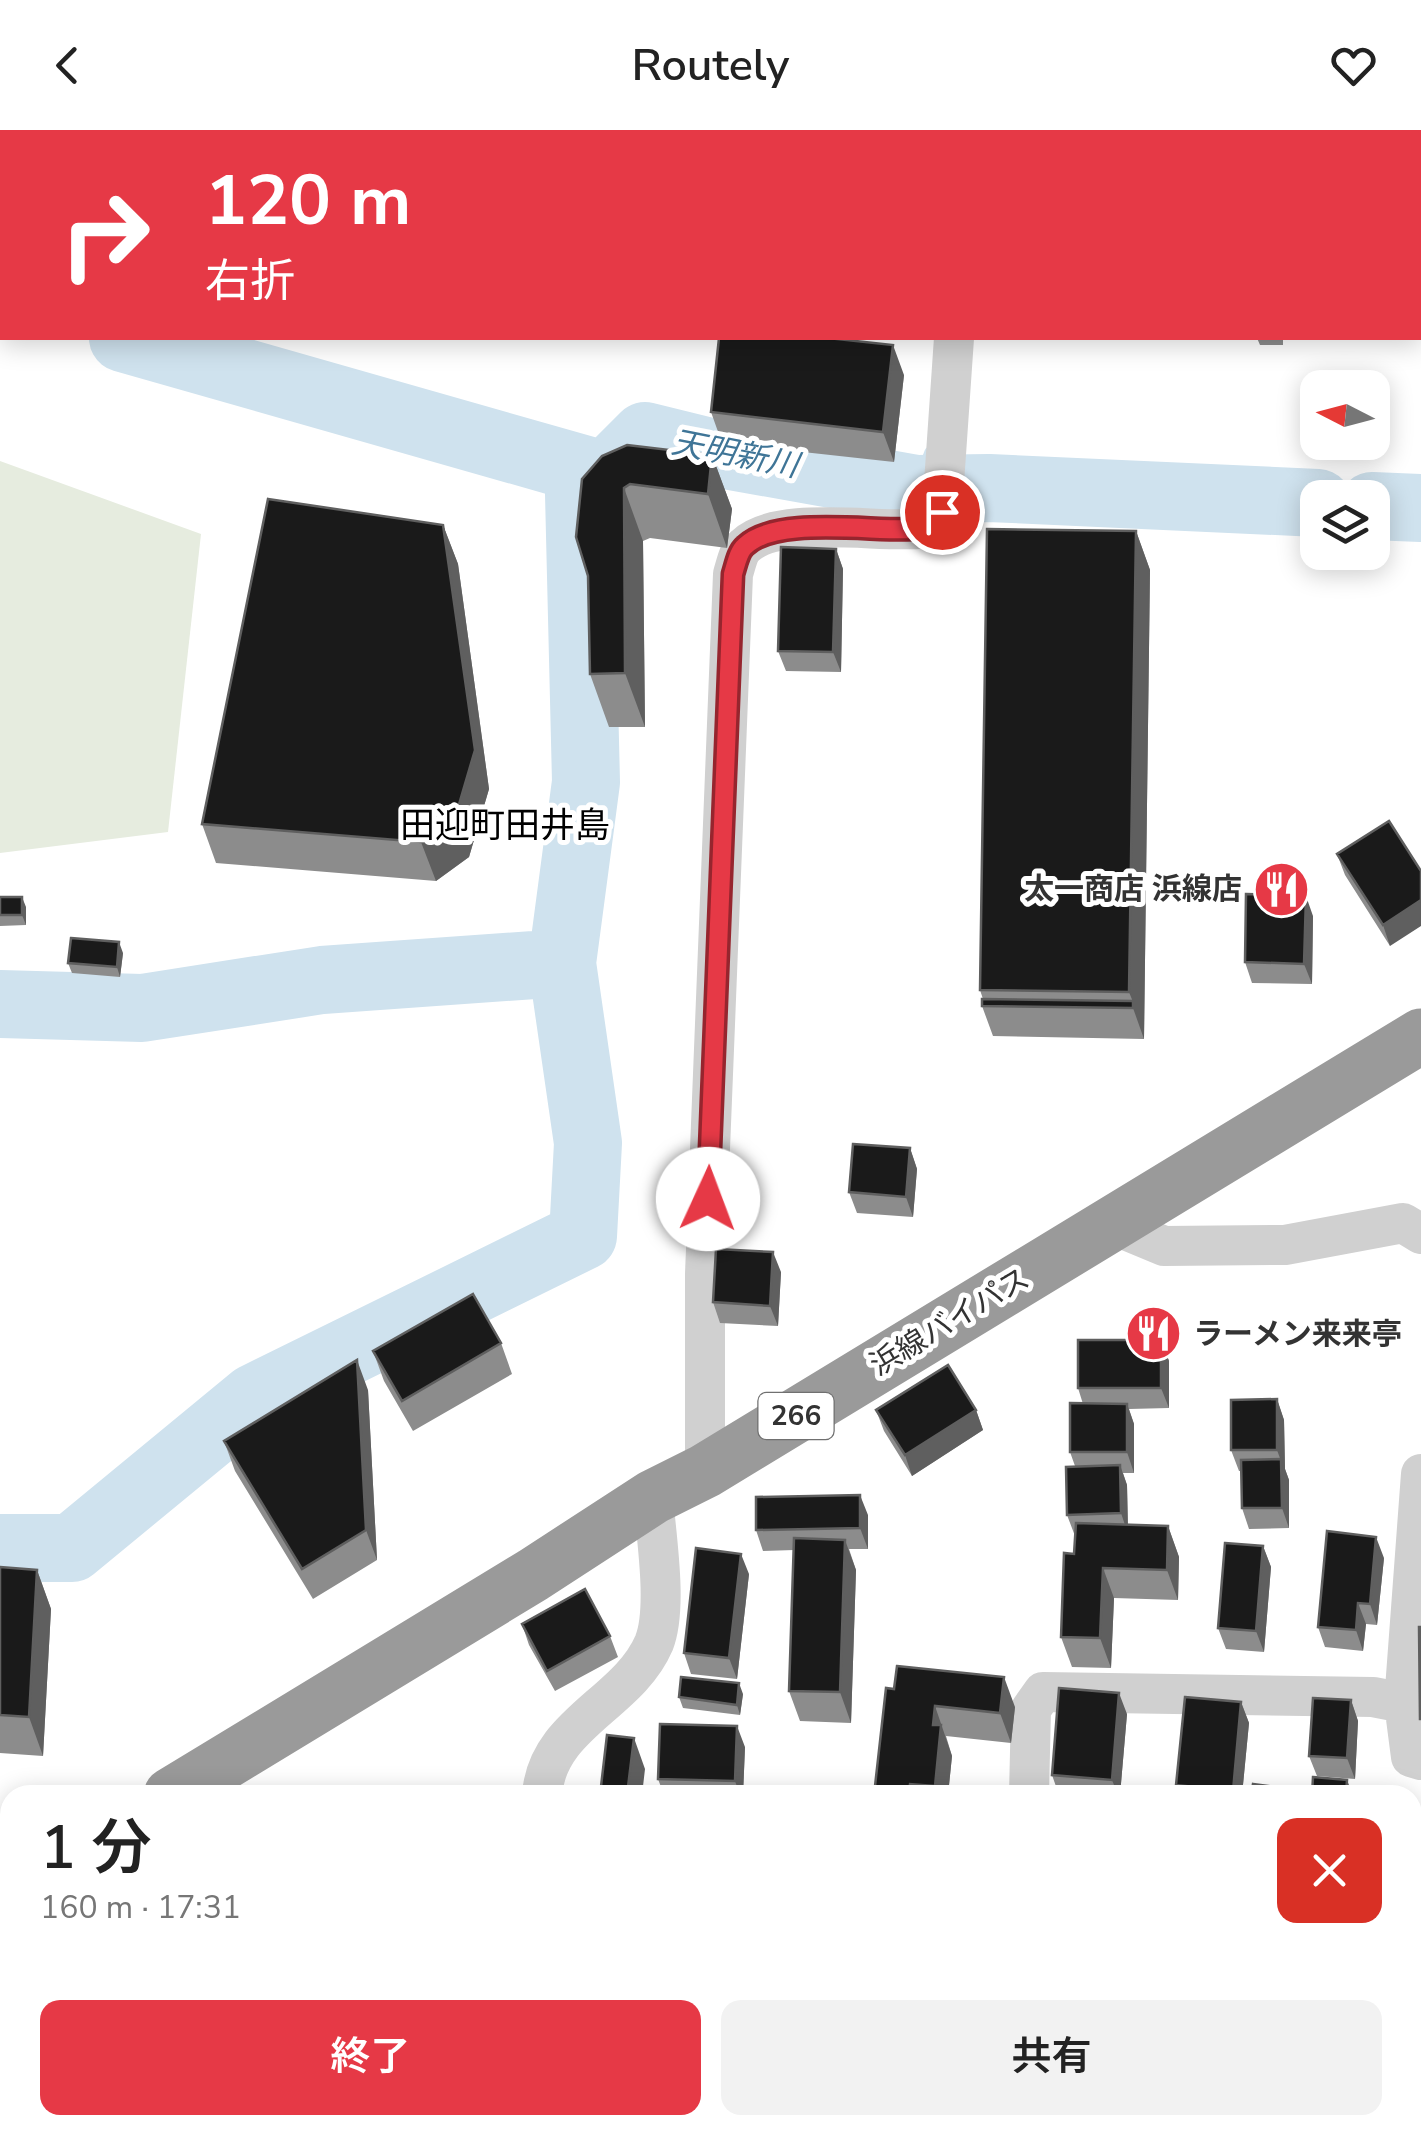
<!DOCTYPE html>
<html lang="ja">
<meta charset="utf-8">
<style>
:root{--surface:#fff;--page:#f2f2f2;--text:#222;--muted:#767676;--accent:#e63946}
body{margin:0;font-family:"Nunito Sans","Noto Sans JP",sans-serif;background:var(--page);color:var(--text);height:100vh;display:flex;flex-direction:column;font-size:38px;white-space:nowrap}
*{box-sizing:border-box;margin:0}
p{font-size:32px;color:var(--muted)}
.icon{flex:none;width:55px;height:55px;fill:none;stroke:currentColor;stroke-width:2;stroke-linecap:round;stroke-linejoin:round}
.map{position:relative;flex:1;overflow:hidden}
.side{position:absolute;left:0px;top:1655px;width:1422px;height:350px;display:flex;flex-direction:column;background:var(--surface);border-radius:30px 30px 0 0;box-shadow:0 5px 25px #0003}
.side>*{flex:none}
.hud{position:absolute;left:0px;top:0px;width:1422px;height:210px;box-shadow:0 5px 25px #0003;background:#e63946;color:#fff;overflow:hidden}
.needle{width:65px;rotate:276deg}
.buttons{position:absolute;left:1300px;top:240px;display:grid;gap:20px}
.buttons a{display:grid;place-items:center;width:90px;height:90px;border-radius:20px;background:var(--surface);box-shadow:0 5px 25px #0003;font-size:50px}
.pin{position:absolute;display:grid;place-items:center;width:85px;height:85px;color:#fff;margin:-42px;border:5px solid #fff;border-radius:50%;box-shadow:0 2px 10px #0007}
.me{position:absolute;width:110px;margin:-55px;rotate:2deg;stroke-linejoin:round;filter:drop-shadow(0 0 8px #0008)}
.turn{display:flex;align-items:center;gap:35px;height:210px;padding:0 40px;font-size:45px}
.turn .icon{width:130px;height:130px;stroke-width:2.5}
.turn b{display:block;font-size:70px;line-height:85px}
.round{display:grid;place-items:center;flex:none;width:105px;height:105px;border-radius:20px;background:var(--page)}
.summary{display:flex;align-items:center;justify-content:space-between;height:170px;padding:0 40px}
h1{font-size:60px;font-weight:600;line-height:75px}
.cta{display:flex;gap:20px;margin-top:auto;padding:20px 40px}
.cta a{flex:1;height:115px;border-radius:20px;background:var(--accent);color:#fff;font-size:40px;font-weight:600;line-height:115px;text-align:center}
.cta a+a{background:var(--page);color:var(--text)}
header{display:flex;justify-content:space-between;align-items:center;height:130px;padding:0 40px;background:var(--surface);font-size:45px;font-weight:600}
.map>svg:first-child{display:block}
.green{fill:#e6ecdf}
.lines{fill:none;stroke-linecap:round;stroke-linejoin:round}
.stream{stroke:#cfe2ee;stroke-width:11}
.river{stroke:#cfe2ee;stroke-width:68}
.street{stroke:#d0d0d0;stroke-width:40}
.highway{stroke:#9a9a9a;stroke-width:55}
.wall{fill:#8c8c8c}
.shaded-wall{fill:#5f5f5f}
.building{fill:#1a1a1a;stroke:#5f5f5f;stroke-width:2.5}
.route-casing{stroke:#96252e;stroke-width:25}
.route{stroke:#e63946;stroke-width:18}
.labels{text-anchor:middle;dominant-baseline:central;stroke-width:10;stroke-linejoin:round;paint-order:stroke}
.shield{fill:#fff;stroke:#707070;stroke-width:2.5}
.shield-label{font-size:28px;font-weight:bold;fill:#333}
.poi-label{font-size:30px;font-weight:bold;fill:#333;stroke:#fff;text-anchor:end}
.street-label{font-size:30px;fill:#333;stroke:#fff}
.water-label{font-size:32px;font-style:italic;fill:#3f7597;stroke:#fff}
.quarter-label{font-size:35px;fill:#000;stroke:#fff}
</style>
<header><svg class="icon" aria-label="back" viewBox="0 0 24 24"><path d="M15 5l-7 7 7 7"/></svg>Routely<svg class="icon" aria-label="heart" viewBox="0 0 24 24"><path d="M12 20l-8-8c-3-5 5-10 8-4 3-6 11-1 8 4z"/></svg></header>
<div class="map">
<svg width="1421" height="2005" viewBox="0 0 1421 2005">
<rect width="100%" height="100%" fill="#fff"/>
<path class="green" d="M0,331L201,404L168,702L0,723Z"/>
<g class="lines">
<path class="stream" d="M945,2L946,0
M916,359L930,322"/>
<path class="river" d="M0,169H2
M123,208L593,342L611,340L645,306L714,323L916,359L989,358L1318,373
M1372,376L1421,378
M0,874L142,878L322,850L562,833
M0,1418H72L254,1268L583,1106L588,1013L562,833L586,652L579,364L611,340"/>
<path class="street" d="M966,2V0
M1111,1094L1164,1116L1285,1115L1403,1093L1421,1104
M705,1341V1144L733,444C736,435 738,422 745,416C779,383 886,405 934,398L942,382L954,208
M1404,1573L1421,1344
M542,1665C547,1593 628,1574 654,1513C668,1478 656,1405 653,1367
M1029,1665L1031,1579L1043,1562L1373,1567L1404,1573L1411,1627L1421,1630
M526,1995L527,2005
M1022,2005V1995"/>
<path class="highway" d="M171,1665L533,1445L653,1367L705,1341L1421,906
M0,1768L10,1762"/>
</g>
<path class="wall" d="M704,0H773V2H705Z
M809,0H885V2H810Z
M1182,0H1279L1280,2H1183Z
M1251,208H1283V215H1260L1257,208Z
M904,245L894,332L722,313L711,282Z
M712,325L732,379L727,418L650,408L643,411L645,597H609L590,544L588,446L582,349Z
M443,395L458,434L489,659L469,727L436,751L216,733L202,694Z
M1136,401L1150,440L1144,909L993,906L982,876L983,869L980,860Z
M836,419L843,439L841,542L786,541L778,521Z
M1389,691L1390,816L1345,745L1337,724Z
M0,767L26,777V795L0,796Z
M1313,786L1312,854L1252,853L1245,832Z
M123,823L120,847L72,843L68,833Z
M910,1018L917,1039L913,1087L857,1083L849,1062Z
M781,1142L778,1196L720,1193L713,1172Z
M1161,1210L1169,1231V1278L1129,1279L1134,1294V1343H1123L1127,1355L1128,1395L1168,1396L1179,1427L1178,1470L1114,1468L1111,1538L1072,1537L1061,1507L1074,1424L1075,1406L1067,1385L1075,1336L1070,1322L1083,1274L1078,1258Z
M501,1213L512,1244L413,1301L384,1251L373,1221Z
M368,1260L377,1430L313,1469L235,1341L224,1311Z
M1277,1269L1284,1290L1285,1339L1289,1350V1398L1249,1399L1242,1378L1241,1341H1239L1231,1320Z
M876,1280H976L983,1300L912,1346L884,1301Z
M868,1385V1419H849L856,1440L851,1593L800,1591L789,1561L794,1420L763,1421L756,1400Z
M1263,1416L1271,1437L1264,1522L1226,1519L1218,1498Z
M1384,1428L1377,1495L1366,1494L1363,1521L1325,1517L1318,1497Z
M0,1437L37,1440L51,1479L43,1626L0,1623Z
M749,1444L737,1549L691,1544L684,1523Z
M522,1494L610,1506L618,1527L555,1561L529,1515Z
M894,1559L1015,1577L1011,1613L946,1606L952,1626L948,1665H874Z
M743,1564L740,1585L683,1578L679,1567Z
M1351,1570L1358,1591L1355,1649L1317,1646L1309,1626Z
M1241,1572L1249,1593L1242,1665H1180L1176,1655Z
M1127,1584L1120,1665H1059L1052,1645Z
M745,1617L743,1665H664L658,1649Z
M10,1857V1935L0,1936V1859Z
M262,1995H345L346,2005H263Z
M479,1995L482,2005H430Z
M925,1995H971L970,2005H928Z"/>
<path class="shaded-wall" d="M893,215L904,245L894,332L883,302Z
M712,325L732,379L727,418L708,364Z
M624,358L643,411L645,597L625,543Z
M443,395L458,434L489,659L469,727L436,751L421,712Z
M1136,401L1150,440L1144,909L1133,878V872L1129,862Z
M836,419L843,439L841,542L833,522Z
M1306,766L1313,786L1312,854L1304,834Z
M22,767L26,777V795L22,785Z
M1421,770V796L1390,816L1383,795Z
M119,812L123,823L120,847L117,837Z
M910,1018L917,1039L913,1087L906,1067Z
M773,1122L781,1142L778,1196L770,1176Z
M1161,1210L1169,1231V1278L1161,1258Z
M357,1230L368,1260L377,1430L366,1400Z
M1277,1269L1284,1290L1285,1339L1289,1350V1398L1282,1378L1281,1331L1277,1320Z
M1127,1274L1134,1294V1343L1127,1322Z
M976,1280L983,1300L912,1346L905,1325Z
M1120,1335L1127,1355L1128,1404L1121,1383Z
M860,1365L868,1385V1419L860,1398Z
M1168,1396L1179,1427L1178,1470L1167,1440Z
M1376,1407L1384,1428L1377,1495L1370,1474Z
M845,1410L856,1440L851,1593L840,1562Z
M1263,1416L1271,1437L1264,1522L1256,1501Z
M741,1424L749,1444L737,1549L729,1528Z
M1103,1438L1114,1468L1111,1538L1100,1508Z
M37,1440L51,1479L43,1626L29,1587Z
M1358,1473L1366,1494L1363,1521L1356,1500Z
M1004,1547L1015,1577L1011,1613L1000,1583Z
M739,1553L743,1564L740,1585L737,1575Z
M1119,1563L1127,1584L1120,1665H1118L1112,1650Z
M1351,1570L1358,1591L1355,1649L1347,1628Z
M1241,1572L1249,1593L1242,1665H1235L1233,1661Z
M935,1576L952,1626L948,1665H938L935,1656L933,1595Z
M737,1596L745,1617L743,1665H740L735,1651Z
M634,1608L645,1639L642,1665H627Z
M1347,1650L1351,1660L1350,1665H1346Z
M17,1995H25L26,2005H18Z
M238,1995H243L245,2005H239Z
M336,1995H345L346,2005H339Z
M471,1995H479L482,2005H473L470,1998Z
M641,1995H652L653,2005H640Z
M962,1995H971L970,2005H963Z"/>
<path class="building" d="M1137,0H1176V2H1137Z
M1229,0H1275V2H1229Z
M719,208H828L893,215L883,302L711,282Z
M627,315L712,325L708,364L630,354L624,358L625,543L590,544L588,446L576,407L582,349L602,326Z
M268,369L443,395L475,620L455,688L421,712L202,694Z
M987,399L1136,401L1129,862L980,860Z
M781,417L836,419L833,522L778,521Z
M1389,691L1421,741V770L1383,795L1337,724Z
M1246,764L1306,766L1304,834L1245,832Z
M0,767H22V785H0Z
M71,808L119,812L117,837L68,833Z
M982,869L1133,871V878L982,876Z
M853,1014L910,1018L906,1067L849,1062Z
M716,1119L773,1122L770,1176L713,1172Z
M473,1164L501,1213L402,1271L373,1221Z
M1078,1210H1161V1258H1078Z
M357,1230L366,1400L302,1439L224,1311Z
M948,1235L976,1280L905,1325L876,1280Z
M1277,1269V1320H1231V1270Z
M1070,1273L1127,1274V1322H1070Z
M1281,1329L1282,1378H1242L1241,1330Z
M1120,1335L1121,1383L1067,1385L1066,1337Z
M860,1365V1398L756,1400V1367Z
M1076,1393L1168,1396L1167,1440L1103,1438L1100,1508L1061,1507L1064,1423L1074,1424Z
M1327,1401L1376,1407L1370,1474L1358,1473L1356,1500L1318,1497Z
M794,1408L845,1410L840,1562L789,1561Z
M1225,1413L1263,1416L1256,1501L1218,1498Z
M696,1418L741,1424L729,1528L684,1523Z
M0,1437L37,1440L29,1587L0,1585Z
M585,1459L610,1506L547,1541L522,1494Z
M1419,1497H1421V1589H1420Z
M897,1536L1004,1547L1000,1583L935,1576L933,1595H941L935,1656L910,1654L908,1665H874L886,1558L894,1559Z
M681,1547L739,1553L737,1575L679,1567Z
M1059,1558L1119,1563L1112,1650L1052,1645Z
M1185,1567L1241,1572L1233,1661L1176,1655Z
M1313,1568L1351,1570L1347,1628L1309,1626Z
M660,1594L737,1596L735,1651L658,1649Z
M607,1605L634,1608L627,1665H600Z
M1313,1647L1347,1650L1346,1665H1312Z
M1253,1654L1299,1660V1665H1251Z
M10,1857V1902L0,1904V1859Z
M10,1945V1995H17L18,2005H0V1946Z
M96,1995H144L148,2005H96Z
M175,1995H238L239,2005H175Z
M262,1995H336L337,1999L263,2005Z
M427,1995H471L470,1998L454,2005H431Z
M582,1995H641L640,2005H581Z
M930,1995H962L961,1999Z
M866,1996L921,2001V2005H865Z"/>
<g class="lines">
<defs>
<path id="route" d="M708,1069L733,444C736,435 738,422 745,416C779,383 886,405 934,398L942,382"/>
</defs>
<use href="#route" class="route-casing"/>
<use href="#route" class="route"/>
</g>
<defs>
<symbol id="restaurant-disc" viewBox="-11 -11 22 22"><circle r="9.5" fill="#e63946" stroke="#fff"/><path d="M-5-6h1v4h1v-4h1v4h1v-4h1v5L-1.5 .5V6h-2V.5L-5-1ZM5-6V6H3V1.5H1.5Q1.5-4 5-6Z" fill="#fff"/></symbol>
</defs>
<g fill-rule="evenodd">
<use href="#restaurant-disc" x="1250" y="728" width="63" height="63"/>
<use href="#restaurant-disc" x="1122" y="1172" width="63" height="63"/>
</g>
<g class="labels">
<rect class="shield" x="758.5" y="1263" width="75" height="46" rx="8"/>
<g class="shield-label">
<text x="796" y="1286">266</text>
</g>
<g class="poi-label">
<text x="1242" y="759">太一商店 浜線店</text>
<text x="1193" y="1204" text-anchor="start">ラーメン来来亭</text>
</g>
<g class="street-label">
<text transform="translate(950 1192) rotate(-31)">浜線バイパス</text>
</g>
<g class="water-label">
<text transform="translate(735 324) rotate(11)">天明新川</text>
</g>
<g class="quarter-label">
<text x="505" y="695">田迎町田井島</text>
</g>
</g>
</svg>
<div class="buttons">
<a><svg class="needle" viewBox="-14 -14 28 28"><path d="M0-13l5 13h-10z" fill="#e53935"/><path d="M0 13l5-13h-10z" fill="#767676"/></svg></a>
<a><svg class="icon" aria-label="layers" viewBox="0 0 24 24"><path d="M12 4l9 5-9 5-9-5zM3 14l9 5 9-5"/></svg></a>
</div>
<div class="pin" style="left:942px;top:382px;background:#d93025"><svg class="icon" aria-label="arrive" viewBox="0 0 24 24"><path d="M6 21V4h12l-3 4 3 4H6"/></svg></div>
<svg class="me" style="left:708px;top:1069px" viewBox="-20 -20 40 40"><circle r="19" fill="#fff"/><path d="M0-13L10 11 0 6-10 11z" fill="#e63946"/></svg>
<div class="hud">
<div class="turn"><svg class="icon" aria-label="right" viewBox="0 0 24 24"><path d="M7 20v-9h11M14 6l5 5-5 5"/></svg><div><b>120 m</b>右折</div></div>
</div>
<section class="side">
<div class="summary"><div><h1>1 分</h1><p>160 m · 17:31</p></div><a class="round" style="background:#d93025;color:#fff"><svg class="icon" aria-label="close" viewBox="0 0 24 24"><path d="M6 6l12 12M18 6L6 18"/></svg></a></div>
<div class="cta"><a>終了</a><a>共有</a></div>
</section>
</div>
